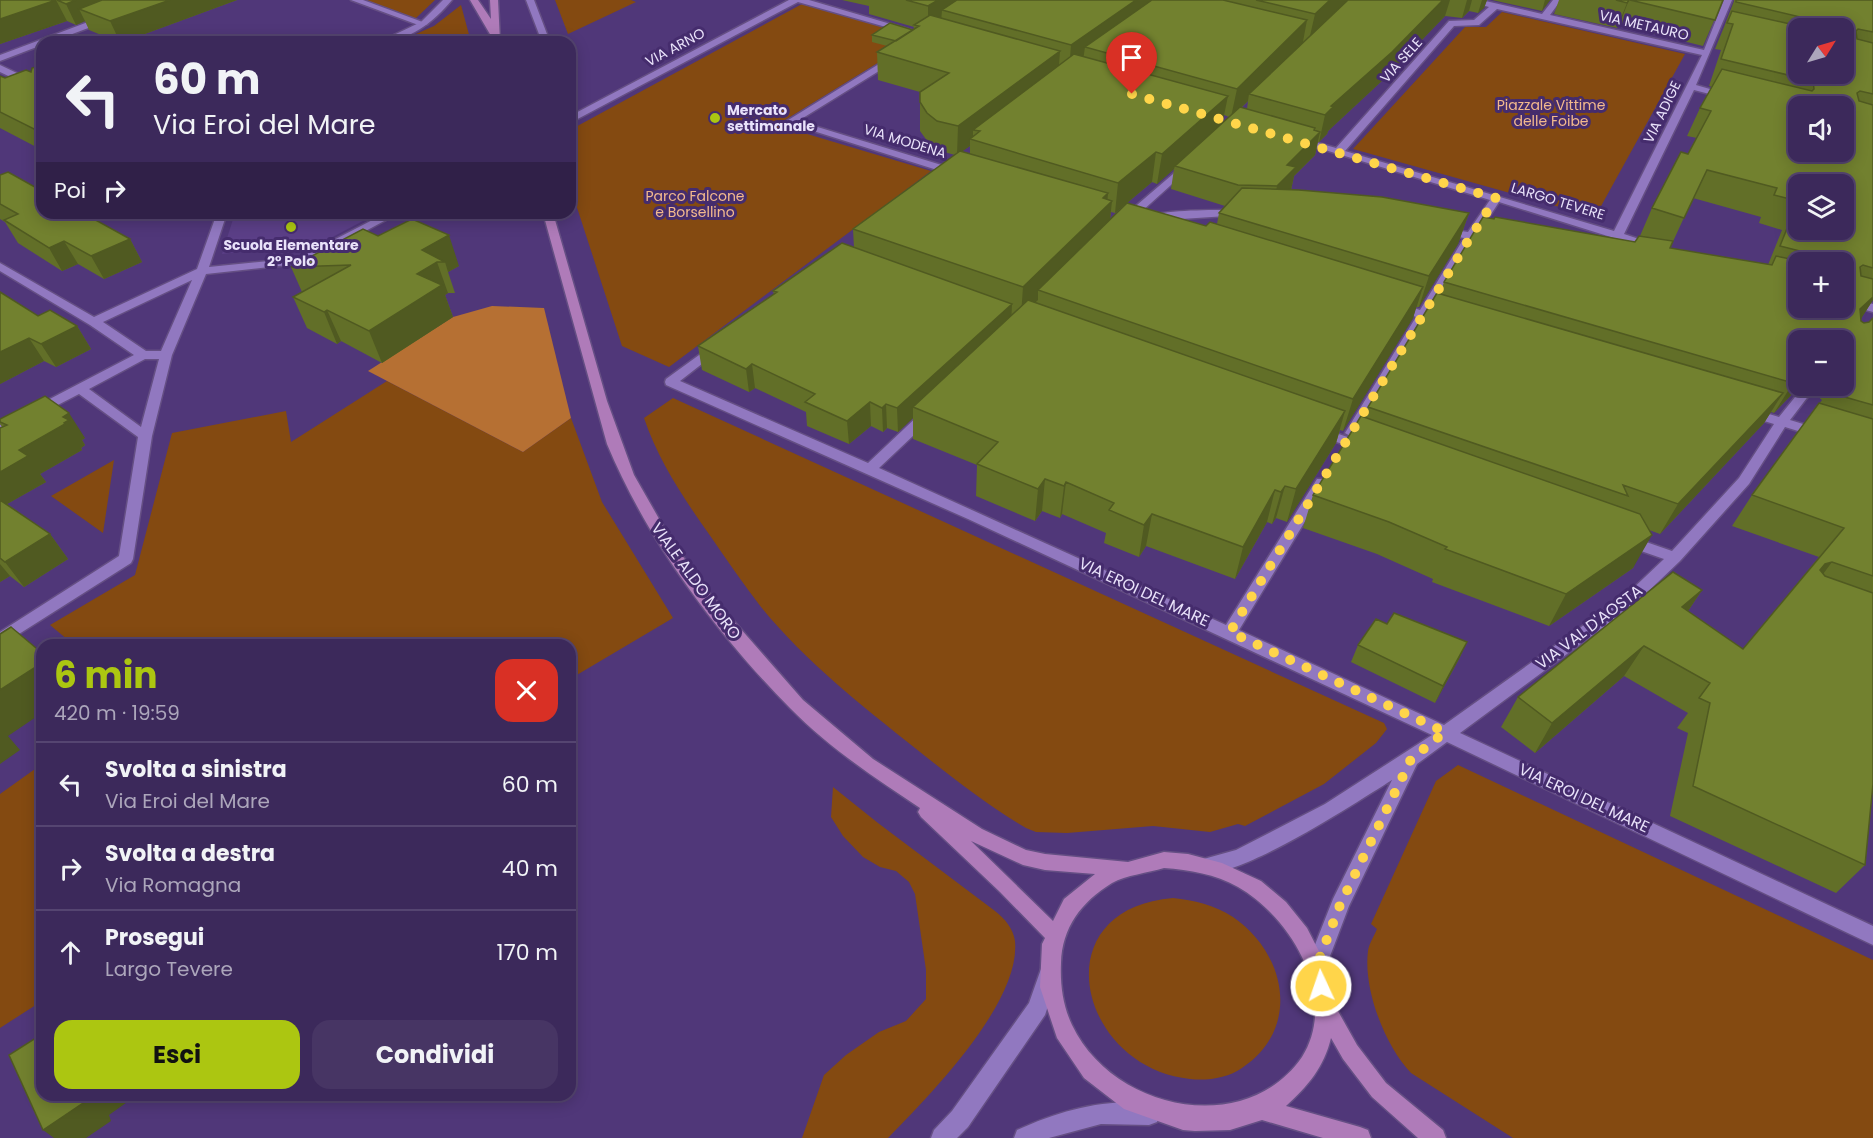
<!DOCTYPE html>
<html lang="it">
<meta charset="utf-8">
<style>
:root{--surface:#3c295b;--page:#473564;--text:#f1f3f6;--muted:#aca6bb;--line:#554571;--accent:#acc611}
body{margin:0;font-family:Poppins,sans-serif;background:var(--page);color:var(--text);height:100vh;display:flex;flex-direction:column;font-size:22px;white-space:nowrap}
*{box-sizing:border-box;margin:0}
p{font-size:20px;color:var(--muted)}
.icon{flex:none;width:33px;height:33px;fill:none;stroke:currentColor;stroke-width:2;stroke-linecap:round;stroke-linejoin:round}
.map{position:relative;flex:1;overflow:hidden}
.sheet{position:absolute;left:36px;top:639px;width:540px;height:462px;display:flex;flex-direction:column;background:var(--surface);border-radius:18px;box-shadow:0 3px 15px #0003,0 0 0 2px var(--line)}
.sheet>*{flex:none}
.hud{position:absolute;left:36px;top:36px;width:540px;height:183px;border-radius:18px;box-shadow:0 3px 15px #0003,0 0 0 2px var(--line);background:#3c295b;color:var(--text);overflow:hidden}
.needle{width:39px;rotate:53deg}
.controls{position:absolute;left:1788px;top:18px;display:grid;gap:12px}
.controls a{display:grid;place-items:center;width:66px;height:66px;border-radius:12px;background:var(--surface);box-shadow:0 3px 15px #0003,0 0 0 2px var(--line);font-size:30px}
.pin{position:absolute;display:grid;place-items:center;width:51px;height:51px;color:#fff;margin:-62px -26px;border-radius:50% 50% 50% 0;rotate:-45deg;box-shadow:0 0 6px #0007}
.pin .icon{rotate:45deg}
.me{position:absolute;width:66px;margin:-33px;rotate:357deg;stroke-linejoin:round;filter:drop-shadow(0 0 4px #0008)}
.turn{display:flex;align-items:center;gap:21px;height:126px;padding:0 18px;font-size:27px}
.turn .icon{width:78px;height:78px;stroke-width:2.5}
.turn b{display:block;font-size:42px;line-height:51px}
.then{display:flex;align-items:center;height:57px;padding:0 18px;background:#0003;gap:12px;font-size:22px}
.round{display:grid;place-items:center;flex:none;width:63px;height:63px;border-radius:18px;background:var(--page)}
.headline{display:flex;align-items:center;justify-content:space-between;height:102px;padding:0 18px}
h1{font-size:36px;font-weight:700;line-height:45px;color:var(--accent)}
.primary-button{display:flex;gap:12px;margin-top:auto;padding:12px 18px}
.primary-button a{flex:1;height:69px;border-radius:18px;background:var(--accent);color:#111;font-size:24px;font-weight:700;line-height:69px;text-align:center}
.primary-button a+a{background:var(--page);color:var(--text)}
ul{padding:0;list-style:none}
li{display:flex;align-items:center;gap:18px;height:84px;padding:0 18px;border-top:2px solid var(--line)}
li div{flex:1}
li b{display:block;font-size:22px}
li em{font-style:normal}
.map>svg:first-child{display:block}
.built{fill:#5b3f87}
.green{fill:#844a11}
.forest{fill:#b67033}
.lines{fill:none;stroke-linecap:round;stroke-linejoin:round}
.pedestrian-casing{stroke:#654f84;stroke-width:3}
.minor-casing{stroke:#654f84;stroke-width:3}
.tertiary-casing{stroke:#654f84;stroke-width:3}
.secondary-casing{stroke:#654f84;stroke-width:3}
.pedestrian{fill:#9178c0;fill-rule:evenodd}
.minor{fill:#9178c0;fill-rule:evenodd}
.tertiary{fill:#9178c0;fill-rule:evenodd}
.secondary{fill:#af7bb9;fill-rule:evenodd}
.wall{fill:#626f28;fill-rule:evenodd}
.shaded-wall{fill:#505a21}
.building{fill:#72812f;stroke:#505a21;stroke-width:1.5;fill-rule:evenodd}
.route{stroke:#ffd54a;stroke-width:10;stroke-dasharray:0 18}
.poi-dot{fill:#acc611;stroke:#452c6d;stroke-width:2}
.labels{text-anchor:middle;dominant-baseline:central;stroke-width:6;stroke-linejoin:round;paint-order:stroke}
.far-street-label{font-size:14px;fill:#e9e2fa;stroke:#452c6d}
.far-park-label{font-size:14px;fill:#f2b98d;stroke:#452c6d}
.far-poi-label{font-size:14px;font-weight:bold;fill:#e9e2fa;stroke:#452c6d;text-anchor:start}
.street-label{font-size:16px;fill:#e9e2fa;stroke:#452c6d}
</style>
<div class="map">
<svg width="1873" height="1138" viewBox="0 0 1873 1138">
<rect width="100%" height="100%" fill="#503779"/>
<path class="built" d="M235,213H378L325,241L222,254Z"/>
<path class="green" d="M360,0H435L415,19Z
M555,0H631L636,2L568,34Z
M802,4L920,37L777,125L931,171L669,367L622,346L570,186V130Z
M461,5L471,42H398L434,26Z
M1502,12L1685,54L1595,217L1353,149L1465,27H1486Z
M387,381L523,452L571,418L602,502L673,618L570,679V645H74L50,625L135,575L172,433L286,411L291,442Z
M673,398L1384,723L1387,729L1376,743L1324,784L1245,826L1238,824L1210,832L1153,826L1067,833L1036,832L1026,828C987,805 950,776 915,748C861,705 805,661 761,607C743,584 727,560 711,537C684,499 659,462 644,418Z
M114,460L103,533L51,496Z
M42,764V1001L0,1028V794Z
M1458,765L1873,960V1138H1513L1411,1073C1385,1046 1363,989 1368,951C1369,944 1374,936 1377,929L1371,924L1436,781Z
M833,787L878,823L995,911C1005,919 1013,928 1015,941C1021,1003 929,1096 888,1138H802L824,1075L846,1055L879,1032L906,1021L926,999V970L915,894L909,882L896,871L880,867L863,857L843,836L831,817Z
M1173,898C1194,900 1214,905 1233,917C1287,954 1301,1029 1242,1068C1228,1078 1207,1081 1190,1079C1078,1067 1041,909 1173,898Z"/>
<path class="forest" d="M492,306L544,308L571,418L523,452L368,371L453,317Z"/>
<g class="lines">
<defs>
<path id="pedestrian" d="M351,0H363L428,24L421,26Z"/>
<path id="minor" d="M443,0H452C434,22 408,42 379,42L421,22Z
M526,0H534L550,42H542Z
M789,0H809L911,30L907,33L798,2L570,123V116Z
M1466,0H1481L1542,14L1553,0H1561L1550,15L1704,50L1724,0H1732L1696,85L1734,96L1729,99L1694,90L1624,234L1657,245V249H1649L1499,202L1478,234L1495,237L1497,239L1491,242L1474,240L1430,313L1448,321L1442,325L1426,320L1359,433L1352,437L1345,433L1416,317L1390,306L1396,302L1420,310L1464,238L1441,234L1435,231L1441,228L1468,232L1490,200L1292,140L1297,137L1336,148L1449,21L1474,20L1489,7ZM1497,9L1702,55L1614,231L1345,151L1454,26L1479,25Z
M104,16L108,19L107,21L51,42H42V45L0,61V55Z
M892,56L900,58L798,121L961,171V175H953L785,122Z
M0,65L42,85V92L0,72Z
M1187,162L1192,165L1191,167L1131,221H1123V217Z
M1238,210L1243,213L1242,215L1151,221L1146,218C1157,209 1220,210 1238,210Z
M217,213H227L209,267L299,258L386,213H399L306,263L206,274L172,355L152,436L133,559L131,563L0,646V632L119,556L138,437L79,394L0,435V425L134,355L90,325L0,271V263L94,317L197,269ZM192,280L161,351H146L103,322ZM145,359H159L141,427L89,389Z
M1844,297L1873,304V312L1844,304Z
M717,342L721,343L723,346L721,349L680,381L868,463L923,411H933L935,414L933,417L879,468L1226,625L1317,479H1327L1329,482L1239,630L1444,725L1626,595L1664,559L1621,544L1619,540L1621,536L1626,535L1672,551L1739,478L1774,424L1744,415L1742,412L1744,409L1749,408L1779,417L1804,386H1816L1790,420L1826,431L1828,434L1826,437L1821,438L1785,427L1749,484L1680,561L1636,603L1460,733L1873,926V945L1447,742L1417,764L1349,906L1324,972L1317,974L1310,972L1307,965L1333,899L1392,780C1360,800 1233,884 1200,872L1198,866L1200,860L1236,850L1325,804L1432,735L968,519L666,385L665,382L666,379Z
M1318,427L1371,445L1373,448L1366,452L1313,434L1311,431L1313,428Z"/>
<path id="tertiary" d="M1048,967L1055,969L1058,976L1045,1015L968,1127L957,1138H931L934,1130L952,1111L1029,1003L1041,969Z
M1133,1102L1157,1106L1160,1114L1157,1122L1149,1125L1101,1124L1049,1138H1014L1017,1130C1055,1113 1091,1102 1133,1102Z"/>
<path id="secondary" d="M470,0H478L491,19L490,0H498L500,41H494Z
M543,213H553L607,401L634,475L670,538L705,588L803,700L873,759L982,829L1026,850L1045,854L1128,862L1164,852L1188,854L1222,863L1261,881L1286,902L1307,928L1325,963L1333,993L1334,1004L1357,1045L1386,1083L1443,1130L1446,1138H1418L1372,1097L1343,1059L1331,1038C1324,1067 1308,1086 1286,1106L1360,1127L1368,1130L1371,1138H1323L1262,1120L1230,1130L1195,1131L1183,1130L1124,1109L1084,1078L1057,1038L1040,987L1042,944L1045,938L1000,892L921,817L918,812L920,808C875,778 828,747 790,708C716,633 648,542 607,444ZM971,841L1023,865L1045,870L1095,874L1064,899L1053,921ZM1164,868C1190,870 1215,874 1238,887C1292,918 1339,998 1302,1057C1246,1138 1113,1111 1072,1025C1063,1006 1060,985 1061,963C1062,928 1081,902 1112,883C1126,875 1148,873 1164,868Z"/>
</defs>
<use href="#pedestrian" class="pedestrian-casing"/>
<use href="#minor" class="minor-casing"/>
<use href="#tertiary" class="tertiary-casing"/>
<use href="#secondary" class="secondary-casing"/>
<use href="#pedestrian" class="pedestrian"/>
<use href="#minor" class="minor"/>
<use href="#tertiary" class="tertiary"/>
<use href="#secondary" class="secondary"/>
</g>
<path class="wall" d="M0,0H237L123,42H118L89,30L85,21L76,25L67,21L0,44Z
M842,0H1487L1484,8L1478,13L1469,11L1462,18L1445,16L1385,78L1328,131L1327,134L1319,142H1318L1315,155L1294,176L1291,190L1469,213L1458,244L1419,307H1416L1413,318L1343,431L1340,430L1336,443L1287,522L1276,518L1272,524L1267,522L1235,579L1146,546L1139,557L1104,543L1106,533L1062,514L1060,518L1042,511L1035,521L976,496L977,465L913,439V418L898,432L887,428L883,432L871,426L849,444L807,426L806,412L755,388L749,392L702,370L698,346L774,295L773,291L854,248L853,229L955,155L937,150L928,142L920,131V92L878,80L877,52L887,46L872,42V35L913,30L914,27L869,14V6ZM1248,101L1247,109L1241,108ZM1224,115L1229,117L1223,122ZM970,146V154L962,151ZM1174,169L1171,189L1225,206L1219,213L1217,224L1206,226L1127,203L1152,182L1157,184ZM1122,207L1110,219L1111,212L1115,213Z
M1492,0H1550L1542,11Z
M1559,0H1723L1703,46L1619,25L1617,28L1554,14Z
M1734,0H1873V300L1861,318V321L1864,323L1869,322L1873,318V784L1865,865L1836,893L1670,816L1688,733L1677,728L1688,713L1624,676L1535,753L1501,727L1518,697L1702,590L1688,611L1743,649L1819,557L1732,526L1752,495L1822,400L1814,393L1818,386H1844V340H1798V386H1800L1774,413L1771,412L1764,423L1660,534L1649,530L1633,568L1549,626L1432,582L1433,579L1377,554L1303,528L1313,495L1365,417L1368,407L1440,294L1444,282L1635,242L1640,236L1652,208L1688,154L1697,138L1687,136L1700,108L1712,87L1709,86L1721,50L1715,49L1724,27L1734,1ZM1798,28H1844L1798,74ZM1693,198L1761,217L1759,223L1782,230L1768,265L1670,248ZM1798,262H1844L1798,308Z
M42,65V150L0,128V76L5,78L31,72Z
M0,175L130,239L142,262L104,279L78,264L62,271L18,243L5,222L0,219Z
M378,236L459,266L448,272L455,293H448L445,295L453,317L382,363L341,341L337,344L307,328L293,297L302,292L291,267Z
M38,316L77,326L91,349L56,367L44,361L0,384Z
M0,419L85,438L82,440L85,445L81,448L82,450L40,474L46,482L7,504L50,534L68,559L24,587L10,576L0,582V428L2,427L0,424Z
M1467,642L1459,659L1435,703L1351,662L1358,645Z"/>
<path class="shaded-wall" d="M56,0L67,21L0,44V19Z
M76,0H143L79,9L85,21L76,25L66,4Z
M170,0H237L123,42H120L110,21Z
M938,0H979L942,10L941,23L928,32V6Z
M1136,0H1154L1085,47L1083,61L1069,72L1071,45Z
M1330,0H1353L1309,40L1315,14Z
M1443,0H1450L1445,16L1385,78L1328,131L1327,134L1319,142L1325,115L1331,106Z
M1467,0H1472L1469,11L1462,18Z
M1482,0H1487L1484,8L1478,13Z
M1545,0H1550L1542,11Z
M1629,0L1619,25L1617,28L1627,3Z
M1307,20L1302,47L1249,94L1248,101L1231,117L1237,89Z
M1060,51L1058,79L980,131L973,130V139H970V146L957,155L958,126Z
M1228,96L1222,125L1175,166L1174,169L1157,184L1162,154Z
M1315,128L1313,139L1320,132L1315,155L1294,176L1291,190L1272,209L1277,186L1287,165Z
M1156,152L1152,182L1115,213L1118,183Z
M1108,193L1107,206L1112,201L1109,229L1038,290V300L1021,316L1023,287L1103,198Z
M1469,213L1458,244L1419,307L1429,276Z
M449,235L459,266L448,272L445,262H437L448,293L445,295L453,317L382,363L369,331L417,274L422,250Z
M130,239L142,262L104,279L91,256Z
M64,241L78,264L62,271L49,248Z
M1423,287L1413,318L1343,431L1353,399Z
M1873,297V300L1859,322L1860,309Z
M1012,304L1011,327L913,407V418L898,432L897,408Z
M327,310L341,341L337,344L324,312Z
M77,326L91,349L56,367L41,344Z
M29,338L44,361L0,384V352Z
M752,364L755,388L749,392L746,369Z
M1798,377V386H1800L1774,413L1793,383Z
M1783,393L1764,423L1660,534L1678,504Z
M870,402L871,426L849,444L847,421Z
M886,404L887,428L883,432L882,408Z
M1345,411L1336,443L1287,522L1296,489Z
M69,413L85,438L82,440L85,445L81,448L82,450L40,474L46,482L0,508V472L19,450L63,417Z
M1045,479L1042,511L1035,521L1038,489Z
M1066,482L1062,514L1060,518L1064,486Z
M1285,486L1276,518L1272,524L1281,492Z
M1275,490L1267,522L1235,579L1243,547Z
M1152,514L1146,546L1139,557L1144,525Z
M50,534L68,559L24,587L5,562Z
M1652,535L1633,568L1549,626L1566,594Z
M1832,562L1809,593L1802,595L1825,564Z
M0,564L10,576L0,582Z
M1702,590L1682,620V607Z
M1467,642L1459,659L1435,703L1443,686Z
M1644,646L1624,676L1535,753L1552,723Z
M42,663V713L8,736L20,750L0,764V690Z
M84,1095H137L109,1115L111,1121L86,1138H54L43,1130Z"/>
<path class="building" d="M0,0H56L0,19Z
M57,0H76L66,4Z
M102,0H170L110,21L79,9Z
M906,0H938L928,6Z
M957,0H1136L1071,45L942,10Z
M1152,0H1223L1307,20L1237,89L1085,47Z
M1256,0H1330L1315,14Z
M1348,0H1443L1392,52L1331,106L1333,107L1325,115L1249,94Z
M1616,0H1629L1627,3Z
M1630,0H1723L1715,20Z
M1736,0H1873V32L1858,29L1856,31L1857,39L1873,43V94L1860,91L1857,93L1859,101L1873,105V268L1863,265L1860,267L1861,276L1873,279V297L1860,309L1861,321L1864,323L1869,322L1873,318V405L1827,392L1832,386H1844V340H1798V377L1793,383L1444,282L1483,217L1494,219L1495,217L1635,242L1639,236L1673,241L1670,248L1772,265L1776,256L1805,262H1798V308H1844V262H1816V255L1780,246L1798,201L1774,195L1777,188L1707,170L1684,218L1652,208L1681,152L1688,154L1711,111L1700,108L1722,69L1812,91L1814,89L1813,81L1721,59L1733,24L1727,23L1732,11L1808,28H1798V74H1844V28H1811L1813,27V20L1736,2ZM1798,106H1844V152H1798ZM1798,184H1844V230H1798Z
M930,15L1060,51L958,126L937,121L927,113L920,102V92L949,73L877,52L919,26L914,25Z
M890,23L913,30L896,41L872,35Z
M1074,54L1228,96L1162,154L1156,152L1118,183L970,139L980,131L973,130Z
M42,65V133L0,112V76L5,78L26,70L31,72L32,68Z
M1240,107L1315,128L1314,130L1320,132L1287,165L1296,167L1277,186L1238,185L1175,166Z
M960,151L1108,193L1103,198L1112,201L1023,287L853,229Z
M8,172L42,191V213H83L130,239L91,256L64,241L49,248L4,220L18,214L0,204V175Z
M1242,188L1299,190L1382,197L1469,213L1429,276L1219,213Z
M1127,203L1206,226L1210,222L1423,287L1353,399L1038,290Z
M412,219L449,235L422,250L445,262H437L417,274L442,285L369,331L327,310L324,312L293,297L351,265L291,267L363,229L378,236Z
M842,243L1012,304L897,408L886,404L882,408L870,402L847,421L805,402L815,394L752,364L746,369L698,346L777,292L773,291Z
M0,292L38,316L50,310L77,326L41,344L29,338L0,352Z
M1437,293L1783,393L1678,504L1623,485L1628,496L1368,407Z
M1028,300L1345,411L1296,489L1285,486L1281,492L1275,490L1243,547L1152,514L1144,525L1109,510L1114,503L1066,482L1064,486L1045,479L1038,489L977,464L998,442L913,407Z
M45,396L69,413L63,417L69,420L64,423L65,424L19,450L28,456L0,472V428L7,425L0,422V419Z
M1819,403L1873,419V576L1832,562L1825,564L1820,570L1825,576L1873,593V784L1865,865L1693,786L1710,703L1699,698L1710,683L1644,646L1552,723L1518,697L1673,572L1702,590L1682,607L1743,649L1844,528L1752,495Z
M1361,416L1640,514L1652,535L1566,594L1445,549L1447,547L1389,522L1313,495Z
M0,500L50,534L5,562L0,558Z
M1394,613L1467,642L1443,686L1358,645L1376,619L1387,624Z
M11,627L42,653V663L0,690V634Z
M42,1034V1095H84L86,1101L43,1130L9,1055Z"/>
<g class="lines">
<path class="route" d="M1132,94L1496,198L1468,241L1230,632L1445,732L1411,759L1401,780L1340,905L1317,965L1321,986"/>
</g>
<g class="poi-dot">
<circle cx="715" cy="118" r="6"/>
<circle cx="291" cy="227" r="6"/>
</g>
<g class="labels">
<g class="far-street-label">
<text transform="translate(1644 25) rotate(13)">VIA METAURO</text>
<text transform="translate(675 47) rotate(-28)">VIA ARNO</text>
<text transform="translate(1401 60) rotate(-48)">VIA SELE</text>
<text transform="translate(1662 112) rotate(-64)">VIA ADIGE</text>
<text transform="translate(905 141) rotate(17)">VIA MODENA</text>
<text transform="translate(1558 201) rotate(17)">LARGO TEVERE</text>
</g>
<g class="far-park-label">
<text x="1551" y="105">Piazzale Vittime<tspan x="1551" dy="16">delle Foibe</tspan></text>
<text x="695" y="196">Parco Falcone<tspan x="695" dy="16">e Borsellino</tspan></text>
</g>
<g class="far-poi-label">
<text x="727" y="110">Mercato<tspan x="727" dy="16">settimanale</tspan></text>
<text x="291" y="245" text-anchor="middle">Scuola Elementare<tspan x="291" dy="16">2° Polo</tspan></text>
</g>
<g class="street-label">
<text transform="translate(696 581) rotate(54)">VIALE ALDO MORO</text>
<text transform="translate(1144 592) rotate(25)">VIA EROI DEL MARE</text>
<text transform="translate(1589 627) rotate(-37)">VIA VAL D'AOSTA</text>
<text transform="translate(1584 798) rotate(25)">VIA EROI DEL MARE</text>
</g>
</g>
</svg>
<div class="controls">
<a><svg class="needle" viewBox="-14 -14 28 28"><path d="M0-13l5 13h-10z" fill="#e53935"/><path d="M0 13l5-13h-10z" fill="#aca6bb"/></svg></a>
<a><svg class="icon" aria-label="sound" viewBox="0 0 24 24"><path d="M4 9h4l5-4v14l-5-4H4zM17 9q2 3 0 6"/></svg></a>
<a><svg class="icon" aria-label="layers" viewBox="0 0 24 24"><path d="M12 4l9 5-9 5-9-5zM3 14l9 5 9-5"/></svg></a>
<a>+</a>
<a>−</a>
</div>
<div class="pin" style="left:1132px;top:94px;background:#d93025"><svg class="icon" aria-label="arrive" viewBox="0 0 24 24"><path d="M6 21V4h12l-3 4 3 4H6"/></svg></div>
<svg class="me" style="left:1321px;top:986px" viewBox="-20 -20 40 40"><circle r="17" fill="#ffd54a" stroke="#fff" stroke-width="3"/><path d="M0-11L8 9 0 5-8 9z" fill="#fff"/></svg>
<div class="hud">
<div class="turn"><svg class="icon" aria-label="left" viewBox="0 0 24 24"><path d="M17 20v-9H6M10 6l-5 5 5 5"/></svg><div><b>60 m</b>Via Eroi del Mare</div></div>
<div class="then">Poi<svg class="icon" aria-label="right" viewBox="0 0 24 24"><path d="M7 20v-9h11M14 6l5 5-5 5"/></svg></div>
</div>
<section class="sheet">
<div class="headline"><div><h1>6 min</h1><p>420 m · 19:59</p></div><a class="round" style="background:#d93025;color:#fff"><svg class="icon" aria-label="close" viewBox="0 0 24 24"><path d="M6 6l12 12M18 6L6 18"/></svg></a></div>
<ul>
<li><svg class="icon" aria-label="left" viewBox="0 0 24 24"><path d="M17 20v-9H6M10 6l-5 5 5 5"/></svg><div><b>Svolta a sinistra</b><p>Via Eroi del Mare</p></div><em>60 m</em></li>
<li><svg class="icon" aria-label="right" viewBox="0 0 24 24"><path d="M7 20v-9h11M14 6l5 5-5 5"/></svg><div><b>Svolta a destra</b><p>Via Romagna</p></div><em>40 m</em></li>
<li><svg class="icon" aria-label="ahead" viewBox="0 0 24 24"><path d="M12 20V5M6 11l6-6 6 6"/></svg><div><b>Prosegui</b><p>Largo Tevere</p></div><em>170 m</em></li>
</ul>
<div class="primary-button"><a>Esci</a><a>Condividi</a></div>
</section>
</div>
